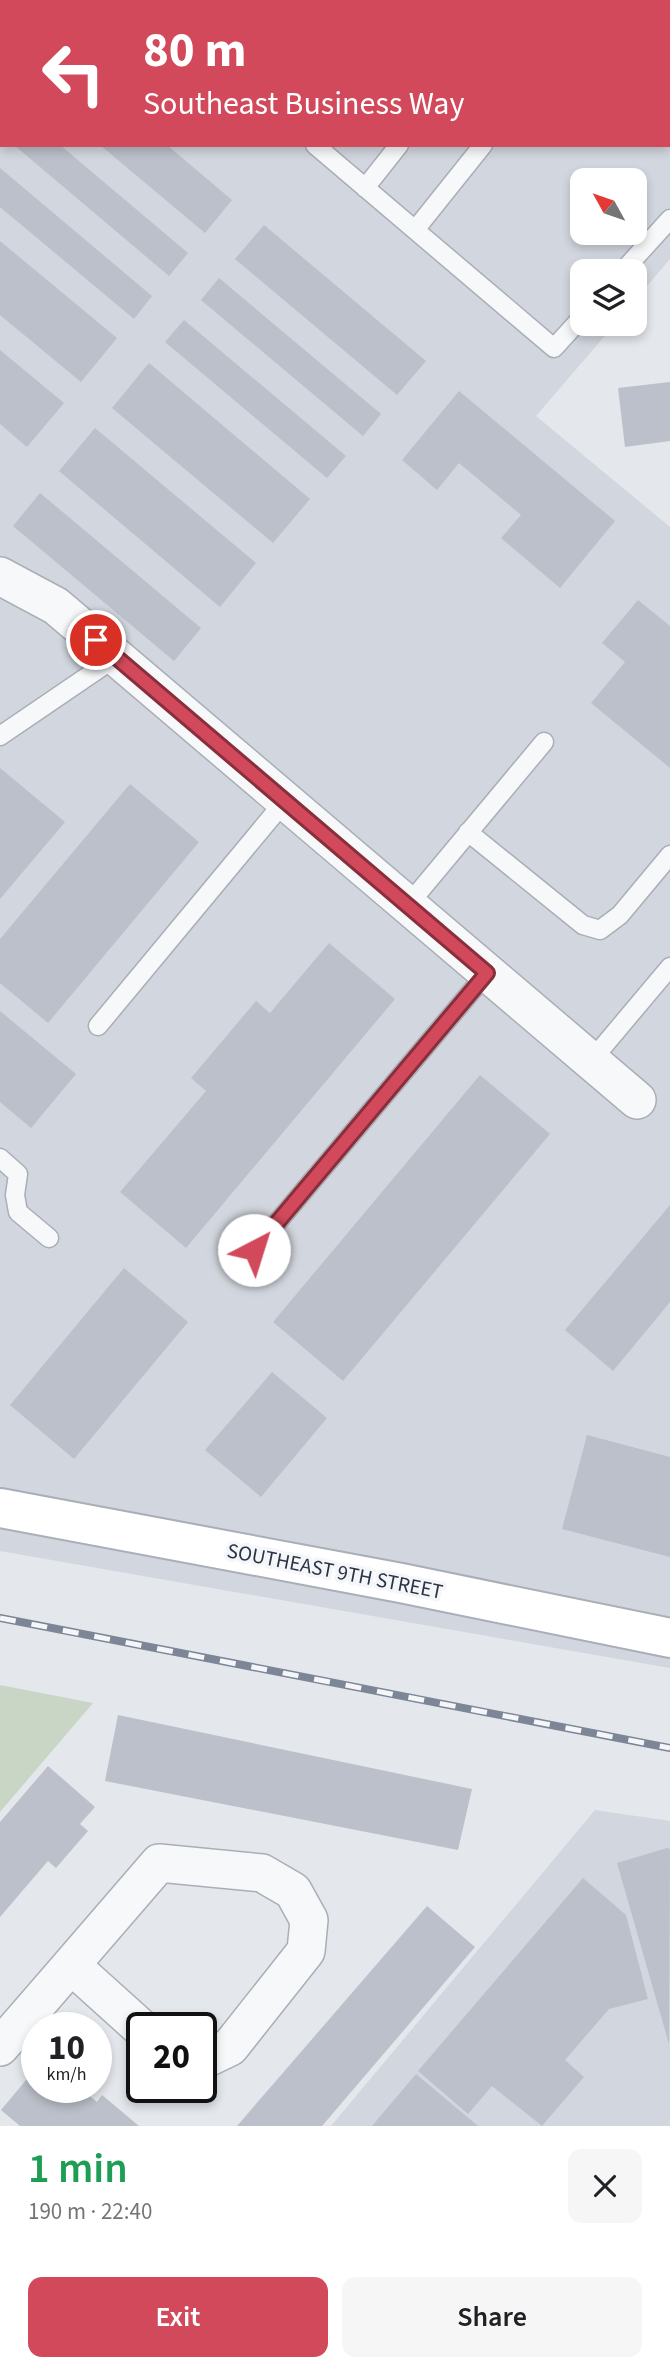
<!DOCTYPE html>
<meta charset="utf-8">
<style>
:root{--surface:#fff;--page:#f6f6f6;--text:#202124;--muted:#757577;--accent:#d1495b}
body{margin:0;font-family:"Source Sans 3",sans-serif;background:var(--page);color:var(--text);height:100vh;display:flex;flex-direction:column;font-size:26px;white-space:nowrap}
*{box-sizing:border-box;margin:0}
p{font-size:23px;color:var(--muted)}
.icon{flex:none;width:38px;height:38px;fill:none;stroke:currentColor;stroke-width:2;stroke-linecap:round;stroke-linejoin:round}
.map{position:relative;height:2126px;overflow:hidden}
.side{display:flex;flex-direction:column;background:var(--surface);flex:1}
.side>*{flex:none}
.guide{position:absolute;left:0px;top:0px;width:670px;height:147px;box-shadow:0 4px 10px #0003;background:#d1495b;color:#fff;overflow:hidden}
.needle{width:46px;rotate:310deg}
.tools{position:absolute;left:570px;top:168px;display:grid;gap:14px}
.tools a{display:grid;place-items:center;width:77px;height:77px;border-radius:14px;background:var(--surface);box-shadow:0 4px 10px #0003;font-size:35px}
.speed{position:absolute;left:21px;top:2012px;display:flex;gap:14px;font-size:35px;font-weight:700;text-align:center}
.speed>*{display:grid;place-content:center;width:91px;height:91px;border-radius:50%;background:var(--surface);box-shadow:0 4px 10px #0003;line-height:1}
.speed small{font-size:18px;font-weight:400}
.speed .limit{border:4px solid #111;border-radius:10px;background:#fff;color:#111}
.pin{position:absolute;display:grid;place-items:center;width:60px;height:60px;color:#fff;margin:-30px;border:4px solid #fff;border-radius:50%;box-shadow:0 2px 7px #0007}
.me{position:absolute;width:77px;margin:-38px;rotate:40deg;stroke-linejoin:round;filter:drop-shadow(0 0 5px #0008)}
.turn{display:flex;align-items:center;gap:24px;height:147px;padding:0 28px;font-size:32px}
.turn .icon{width:91px;height:91px;stroke-width:2.5}
.turn b{display:block;font-size:49px;line-height:60px}
.round{display:grid;place-items:center;flex:none;width:74px;height:74px;border-radius:14px;background:var(--page)}
.summary{display:flex;align-items:center;justify-content:space-between;height:119px;padding:0 28px}
h1{font-size:42px;font-weight:600;line-height:52px;color:#1e9e55}
.action{display:flex;gap:14px;margin-top:auto;padding:14px 28px}
.action a{flex:1;height:80px;border-radius:14px;background:var(--accent);color:#fff;font-size:28px;font-weight:600;line-height:80px;text-align:center}
.action a+a{background:var(--page);color:var(--text)}
.map>svg:first-child{display:block}
.built{fill:#d2d6de;fill-rule:evenodd}
.green{fill:#c9d6c5}
.building{fill:#bbc0ca}
.lines{fill:none;stroke-linecap:round;stroke-linejoin:round}
.lane-casing{stroke:#a9aeb7;stroke-width:21}
.street-casing{stroke:#a9aeb7;stroke-width:40}
.secondary-casing{stroke:#a9aeb7;stroke-width:42}
.lane{stroke:#f7f8fa;stroke-width:18}
.street{stroke:#f7f8fa;stroke-width:37}
.secondary{stroke:#fff;stroke-width:38}
.rail-casing{stroke:#7d8696;stroke-width:8}
.rail{stroke:#f4f6f9;stroke-width:5;stroke-dasharray:16;stroke-linecap:butt}
.route-casing{stroke:#882f3b;stroke-width:18}
.route{stroke:#d1495b;stroke-width:12}
.labels{text-anchor:middle;dominant-baseline:central;stroke-width:7;stroke-linejoin:round;paint-order:stroke}
.street-label{font-size:21px;fill:#2b3445;stroke:#f4f6f9}
</style>
<div class="map">
<svg width="670" height="2126" viewBox="0 0 670 2126">
<rect width="100%" height="100%" fill="#e4e7ec"/>
<path class="built" d="M0,0H670V259L635,300V271H583V324H615L536,416L670,527V1668L0,1551ZM2,2H668V145H2ZM583,180H635V233H583Z
M595,1810L670,1821V2126H331Z"/>
<path class="green" d="M0,1685L93,1703L0,1812Z"/>
<path class="building" d="M14,145H60L188,253L169,276Z
M100,145H167L232,200L205,233Z
M0,168L152,296L134,319L0,207Z
M264,225L426,361L397,395L235,259Z
M0,241L117,338L81,382L0,315Z
M219,278L381,414L363,436L201,300Z
M184,320L346,456L327,478L165,342Z
M0,350L64,403L27,447L0,424Z
M149,363L310,499L273,543L112,408Z
M670,382V441L625,447L618,388Z
M459,391L615,521L560,588L501,538L521,515L459,463L437,490L402,460Z
M95,428L256,563L220,607L59,471Z
M40,493L201,628L174,661L13,526Z
M638,600L670,626V768L591,703L625,662L602,643Z
M0,768L65,822L0,899Z
M130,784L199,842L48,1023L0,983V939Z
M329,943L395,999L186,1248L120,1192L206,1091L191,1078L256,1001L270,1013Z
M0,1011L76,1074L31,1128L0,1102Z
M480,1075L550,1134L343,1381L273,1322Z
M670,1205V1302L613,1371L565,1330Z
M124,1268L188,1322L74,1459L10,1405Z
M272,1372L327,1418L261,1497L205,1450Z
M587,1435L670,1457V1557L562,1529Z
M118,1715L472,1789L458,1850L105,1781Z
M48,1766L95,1807L80,1824L88,1831L56,1868L48,1861L0,1917V1822Z
M667,1848L670,1849L669,2044L617,1863Z
M583,1878L626,1915L648,1999L609,2009L565,2060L584,2077L542,2126L492,2086L468,2114L418,2071Z
M427,1906L475,1947L322,2126H237Z
M37,2067V2088H80L97,2102L102,2095L139,2126H20L1,2110Z
M416,2074L478,2126H372Z"/>
<g class="lines">
<defs>
<path id="lane" d="M143,0L145,2
M542,0L544,2
M186,2L187,0
M244,2L245,0
M347,2L349,0
M429,2L430,0
M514,2L515,0
M668,99L670,98
M315,145L554,348L583,316
M365,188L399,145
M415,230L483,145
M623,271L670,219
M0,736L116,657
M468,832L583,925L600,930L620,915L670,855
M408,905L544,742
M98,1026L284,802
M591,1061L670,967
M0,1158L18,1174L15,1195L18,1212L49,1238
M254,1250L487,973"/>
<path id="street" d="M0,576L56,606L637,1100
M142,2029L71,1965L159,1863L262,1873L293,1891L309,1920L306,1951L230,2047L201,2061
M0,2047L71,1965"/>
<path id="secondary" d="M0,1508L401,1583L670,1638"/>
</defs>
<use href="#lane" class="lane-casing"/>
<use href="#street" class="street-casing"/>
<use href="#secondary" class="secondary-casing"/>
<use href="#lane" class="lane"/>
<use href="#street" class="street"/>
<use href="#secondary" class="secondary"/>
<defs>
<path id="rail" d="M0,1618L670,1748"/>
</defs>
<use href="#rail" class="rail-casing"/>
<use href="#rail" class="rail"/>
</g>
<g class="lines">
<defs>
<path id="route" d="M96,640L487,973L254,1250"/>
</defs>
<use href="#route" class="route-casing"/>
<use href="#route" class="route"/>
</g>
<g class="labels">
<g class="street-label">
<text transform="translate(335 1571) rotate(11)">SOUTHEAST 9TH STREET</text>
</g>
</g>
</svg>
<div class="tools">
<a><svg class="needle" viewBox="-14 -14 28 28"><path d="M0-13l5 13h-10z" fill="#e53935"/><path d="M0 13l5-13h-10z" fill="#757577"/></svg></a>
<a><svg class="icon" aria-label="layers" viewBox="0 0 24 24"><path d="M12 4l9 5-9 5-9-5zM3 14l9 5 9-5"/></svg></a>
</div>
<div class="speed"><div>10<small>km/h</small></div><div class="limit">20</div></div>
<div class="pin" style="left:96px;top:640px;background:#d93025"><svg class="icon" aria-label="arrive" viewBox="0 0 24 24"><path d="M6 21V4h12l-3 4 3 4H6"/></svg></div>
<svg class="me" style="left:254px;top:1250px" viewBox="-20 -20 40 40"><circle r="19" fill="#fff"/><path d="M0-13L10 11 0 6-10 11z" fill="#d1495b"/></svg>
<div class="guide">
<div class="turn"><svg class="icon" aria-label="left" viewBox="0 0 24 24"><path d="M17 20v-9H6M10 6l-5 5 5 5"/></svg><div><b>80 m</b>Southeast Business Way</div></div>
</div>
</div>
<section class="side">
<div class="summary"><div><h1>1 min</h1><p>190 m · 22:40</p></div><a class="round"><svg class="icon" aria-label="close" viewBox="0 0 24 24"><path d="M6 6l12 12M18 6L6 18"/></svg></a></div>
<div class="action"><a>Exit</a><a>Share</a></div>
</section>
